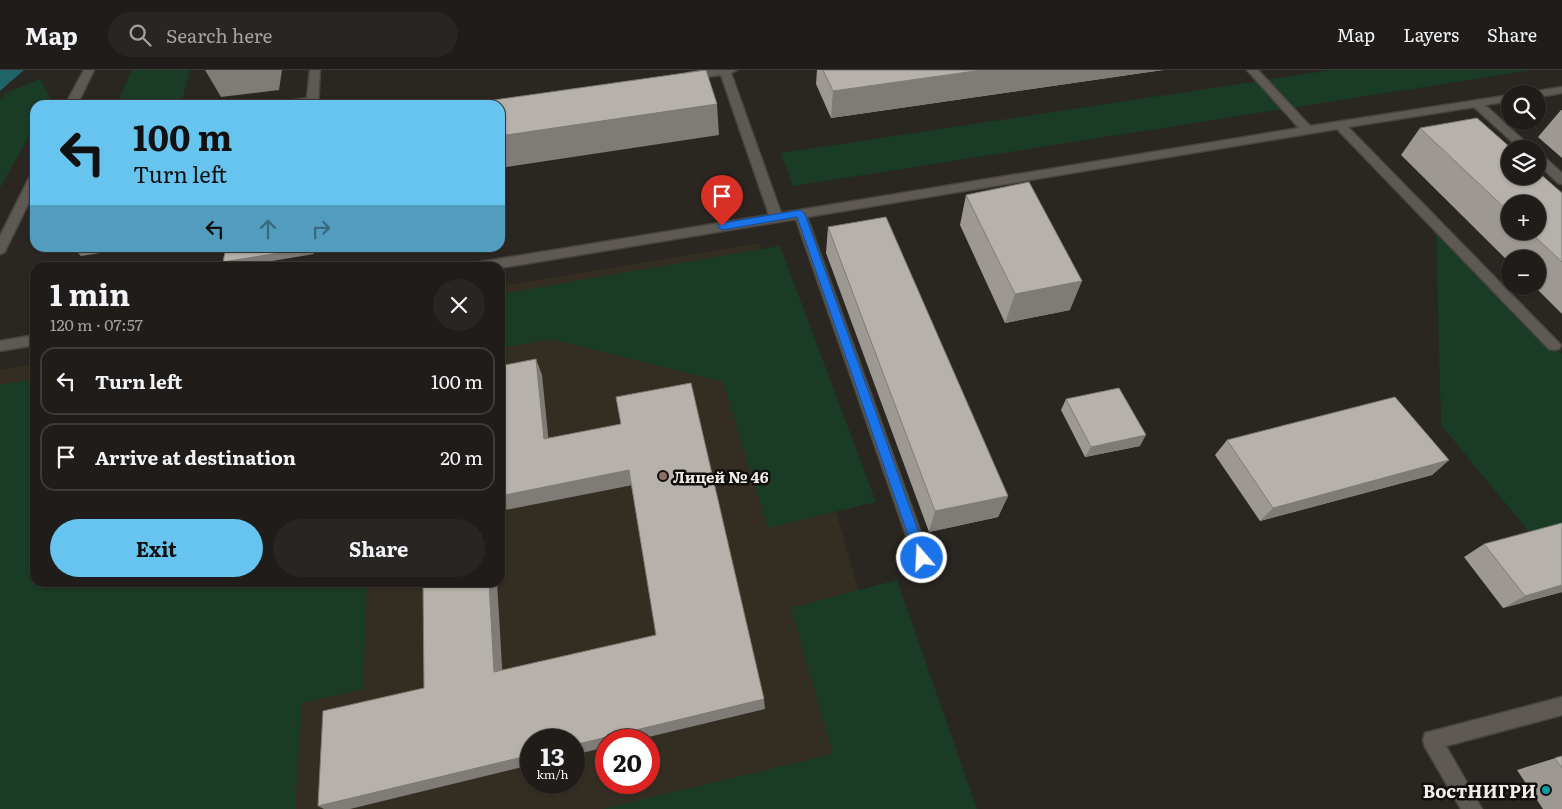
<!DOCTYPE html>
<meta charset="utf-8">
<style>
:root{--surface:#201c19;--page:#282522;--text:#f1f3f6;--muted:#a2a1a2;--line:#3d3a38;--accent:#66c4ef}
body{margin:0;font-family:Literata,serif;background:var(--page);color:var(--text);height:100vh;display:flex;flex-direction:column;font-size:19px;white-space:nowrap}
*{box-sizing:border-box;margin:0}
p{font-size:16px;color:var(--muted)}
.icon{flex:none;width:28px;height:28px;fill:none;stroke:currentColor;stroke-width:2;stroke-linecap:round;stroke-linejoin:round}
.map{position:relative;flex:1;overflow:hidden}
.sheet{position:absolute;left:30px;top:192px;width:475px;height:325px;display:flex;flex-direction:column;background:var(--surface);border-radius:15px;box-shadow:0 1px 4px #0004,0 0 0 1px var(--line)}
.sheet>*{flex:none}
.banner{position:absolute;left:30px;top:30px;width:475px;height:152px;border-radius:15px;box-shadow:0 1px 4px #0004,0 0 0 1px var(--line);background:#66c4ef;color:#111;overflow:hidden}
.controls{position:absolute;left:1501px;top:15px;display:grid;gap:10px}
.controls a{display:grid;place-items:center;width:45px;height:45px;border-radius:50%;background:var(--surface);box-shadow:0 1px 4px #0004,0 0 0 1px var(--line);font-size:25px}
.speed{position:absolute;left:520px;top:659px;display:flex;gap:10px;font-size:25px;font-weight:700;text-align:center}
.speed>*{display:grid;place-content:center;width:65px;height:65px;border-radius:50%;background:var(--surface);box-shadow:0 1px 4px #0004,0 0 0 1px var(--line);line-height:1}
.speed small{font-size:12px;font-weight:400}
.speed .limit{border:8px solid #d22;background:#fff;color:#111}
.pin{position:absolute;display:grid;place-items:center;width:42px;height:42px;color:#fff;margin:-51px -21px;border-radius:50% 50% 50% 0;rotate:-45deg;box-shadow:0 0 5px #0007}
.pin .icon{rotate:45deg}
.me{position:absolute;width:55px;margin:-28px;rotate:341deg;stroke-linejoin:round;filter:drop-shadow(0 0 4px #0008)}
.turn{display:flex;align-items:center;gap:18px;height:105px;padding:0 20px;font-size:22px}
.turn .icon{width:65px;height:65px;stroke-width:2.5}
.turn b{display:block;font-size:35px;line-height:42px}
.lanes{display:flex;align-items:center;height:48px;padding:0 20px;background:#0003;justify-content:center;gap:25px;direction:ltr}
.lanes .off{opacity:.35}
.round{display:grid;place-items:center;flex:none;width:52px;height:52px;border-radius:26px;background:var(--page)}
.headline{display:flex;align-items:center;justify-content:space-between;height:85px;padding:0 20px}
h1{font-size:30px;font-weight:700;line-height:38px}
.cta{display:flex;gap:10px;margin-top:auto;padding:10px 20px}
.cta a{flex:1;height:58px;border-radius:30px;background:var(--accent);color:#111;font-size:20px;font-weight:700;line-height:58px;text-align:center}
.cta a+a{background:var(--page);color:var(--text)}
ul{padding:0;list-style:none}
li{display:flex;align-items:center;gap:15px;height:68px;margin:0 10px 8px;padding:0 10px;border:2px solid var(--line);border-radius:15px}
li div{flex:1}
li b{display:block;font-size:19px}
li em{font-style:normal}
header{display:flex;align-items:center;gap:30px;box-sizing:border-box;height:70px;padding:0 25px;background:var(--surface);border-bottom:1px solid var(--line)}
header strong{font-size:24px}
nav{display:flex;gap:28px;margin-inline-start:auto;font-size:18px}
.search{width:350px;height:45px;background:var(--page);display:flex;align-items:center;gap:12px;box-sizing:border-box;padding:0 18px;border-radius:28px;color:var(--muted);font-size:19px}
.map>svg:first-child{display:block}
.built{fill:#342d22;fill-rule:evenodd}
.green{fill:#1a3b26}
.water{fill:#1f6468}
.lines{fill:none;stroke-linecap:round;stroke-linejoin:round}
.minor-casing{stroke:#474440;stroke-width:3}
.minor{fill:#5e5a53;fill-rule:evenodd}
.wall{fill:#9d9892;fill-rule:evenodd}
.shaded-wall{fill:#7f7c77}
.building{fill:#b6b1aa;stroke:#7f7c77}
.route{fill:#1a73e8;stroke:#114b97}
.education-dot{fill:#8d6e63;stroke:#110f0d;stroke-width:2}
.culture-dot{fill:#0f9aa8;stroke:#110f0d;stroke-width:2}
.labels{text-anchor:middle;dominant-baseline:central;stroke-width:5;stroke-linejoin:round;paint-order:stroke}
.poi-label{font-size:15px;font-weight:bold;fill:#efede9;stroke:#110f0d;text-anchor:start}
.near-poi-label{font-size:18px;font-weight:bold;fill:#efede9;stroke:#110f0d;text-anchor:end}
</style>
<header>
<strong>Map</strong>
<div class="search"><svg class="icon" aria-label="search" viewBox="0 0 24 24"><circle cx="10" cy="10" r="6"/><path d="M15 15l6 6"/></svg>Search here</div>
<nav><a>Map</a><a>Layers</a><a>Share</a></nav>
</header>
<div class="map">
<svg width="1562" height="739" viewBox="0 0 1562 739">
<rect width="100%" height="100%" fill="#2a2621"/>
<path class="built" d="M759,173L921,739H0V300L35,294V512H500V216ZM531,670H574V712H531ZM606,670H649V712H606Z"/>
<path class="green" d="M131,0H190L181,35H117Z
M1331,0H1532L793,116L781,83Z
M40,9L50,27L46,35H35V55L0,118V29L6,23Z
M1436,159L1562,284V502L1441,355Z
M780,176L876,432L768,458L723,312L551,269L500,278V224Z
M35,309V512L367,513L363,619L302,633L295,739H0V315Z
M897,510L977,739H602L833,684L791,538Z"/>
<path class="water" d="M0,0H24L0,21Z"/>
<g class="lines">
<defs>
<path id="minor" d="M84,0H94L77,35H65Z
M310,0H320L318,35H277L283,32L307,28Z
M708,0H737L731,3L781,143L1299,58L1247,0H1258L1310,56L1510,25V31L1485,35L1533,79H1520L1474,37L1348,57L1561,275L1559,279L1554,280L1549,279L1337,59L807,147L930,488L928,493L922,495L916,493L914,488L796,149L500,198H468L474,193L769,145L721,5L688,9L683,6L688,3Z
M1562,17V23L1538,27V24H1532L1537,21Z
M1538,84L1542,85L1562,103V114L1558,113L1538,94Z
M35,104V120L6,179L5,182L0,184V166L29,108Z
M35,265V275L0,281V271Z
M1562,627V645L1446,676L1482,739H1461L1425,677L1423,670L1425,663Z"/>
</defs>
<use href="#minor" class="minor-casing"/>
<use href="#minor" class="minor"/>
</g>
<path class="wall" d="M817,0H1163L831,48L816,14Z
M1561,40H1562V88L1538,67Z
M1420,58L1562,123V244L1534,216H1538V189H1510V193L1401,85ZM1510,134L1538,161H1510Z
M966,125L1070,240L1005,253L960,155Z
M828,157L1008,426L998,447L929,462L826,183Z
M1066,329L1140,376L1085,387L1061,340Z
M1227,370L1449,390L1432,405L1260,451L1215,385Z
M1484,474L1562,522L1503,538L1464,487Z
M1562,686V739H1543L1517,700Z"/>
<path class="shaded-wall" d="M205,0H282L279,20L221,27Z
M982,0H1163L831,48L833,21Z
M717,34L719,65L500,98V66Z
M73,178H133L81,186Z
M310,178H314V184L229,198H228L223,192Z
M1082,211L1070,240L1005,253L1015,224Z
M536,289L542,305L550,384L544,369Z
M1146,365L1140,376L1085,387L1091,377Z
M1449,390L1432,405L1260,451L1273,438Z
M629,400L633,415L500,441V426Z
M1008,426L998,447L929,462L935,441Z
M489,512H497L503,613L494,602Z
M1562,515V522L1503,538L1525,526Z
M764,629L765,639L636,670H606V677L574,685V675Z
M531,685V695L350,739H324L318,736Z"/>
<path class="building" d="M706,0L717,34L500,66V35H459Z
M823,0H982L833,21Z
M1477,48L1512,79H1510V106H1538V102L1562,123V192L1529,161H1538V134H1510V143L1420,58Z
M1029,112L1082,211L1015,224L966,125Z
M886,147L1008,426L935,441L828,157Z
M226,178H310L223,192Z
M536,289L544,369L621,354L616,327L691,313L764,629L574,675V670H531V685L318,736L323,641L424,618L423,512H489L494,602L656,565L629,400L500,426V296Z
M1119,318L1146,365L1091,377L1066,329Z
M1395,327L1449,390L1273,438L1227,370Z
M1562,453V515L1525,526L1484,474Z
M1562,686V698L1555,688Z"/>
<path class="route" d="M800,140L805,144L928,488L927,492L922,494L918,492L916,488L797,147L722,160L717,156L722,153Z"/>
<circle class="education-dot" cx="663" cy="406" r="5"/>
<circle class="culture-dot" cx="1546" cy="720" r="5"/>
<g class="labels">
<g class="poi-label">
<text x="673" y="406">Лицей № 46</text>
</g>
<g class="near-poi-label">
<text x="1536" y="720">ВостНИГРИ</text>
</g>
</g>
</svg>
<div class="controls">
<a><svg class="icon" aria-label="search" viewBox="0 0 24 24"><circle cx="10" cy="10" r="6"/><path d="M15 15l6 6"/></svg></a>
<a><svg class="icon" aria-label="layers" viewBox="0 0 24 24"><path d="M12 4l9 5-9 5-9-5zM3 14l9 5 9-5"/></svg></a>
<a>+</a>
<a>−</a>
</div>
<div class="speed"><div>13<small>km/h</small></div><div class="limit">20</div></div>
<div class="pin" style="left:722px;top:156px;background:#d93025"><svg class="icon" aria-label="arrive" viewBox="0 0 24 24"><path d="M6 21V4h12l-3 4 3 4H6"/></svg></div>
<svg class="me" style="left:922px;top:488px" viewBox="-20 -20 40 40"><circle r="17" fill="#1a73e8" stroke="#fff" stroke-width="3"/><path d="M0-11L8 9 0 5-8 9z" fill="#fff"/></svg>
<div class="banner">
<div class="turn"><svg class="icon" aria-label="left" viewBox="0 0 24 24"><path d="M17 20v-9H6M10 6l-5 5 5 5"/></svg><div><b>100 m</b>Turn left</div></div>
<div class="lanes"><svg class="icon" aria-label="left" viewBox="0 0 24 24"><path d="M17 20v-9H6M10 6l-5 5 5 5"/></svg><svg class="icon off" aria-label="ahead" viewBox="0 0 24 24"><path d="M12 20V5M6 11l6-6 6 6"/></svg><svg class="icon off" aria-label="right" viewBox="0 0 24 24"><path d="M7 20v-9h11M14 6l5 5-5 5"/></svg></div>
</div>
<section class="sheet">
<div class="headline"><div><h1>1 min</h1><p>120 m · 07:57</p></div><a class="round"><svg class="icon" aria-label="close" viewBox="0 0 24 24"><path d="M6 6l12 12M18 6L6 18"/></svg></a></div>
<ul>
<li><svg class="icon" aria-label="left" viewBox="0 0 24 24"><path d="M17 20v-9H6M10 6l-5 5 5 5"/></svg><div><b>Turn left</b></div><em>100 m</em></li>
<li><svg class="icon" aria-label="arrive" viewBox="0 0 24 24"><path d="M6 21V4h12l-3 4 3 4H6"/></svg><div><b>Arrive at destination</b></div><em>20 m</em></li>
</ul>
<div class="cta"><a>Exit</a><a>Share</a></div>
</section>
</div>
